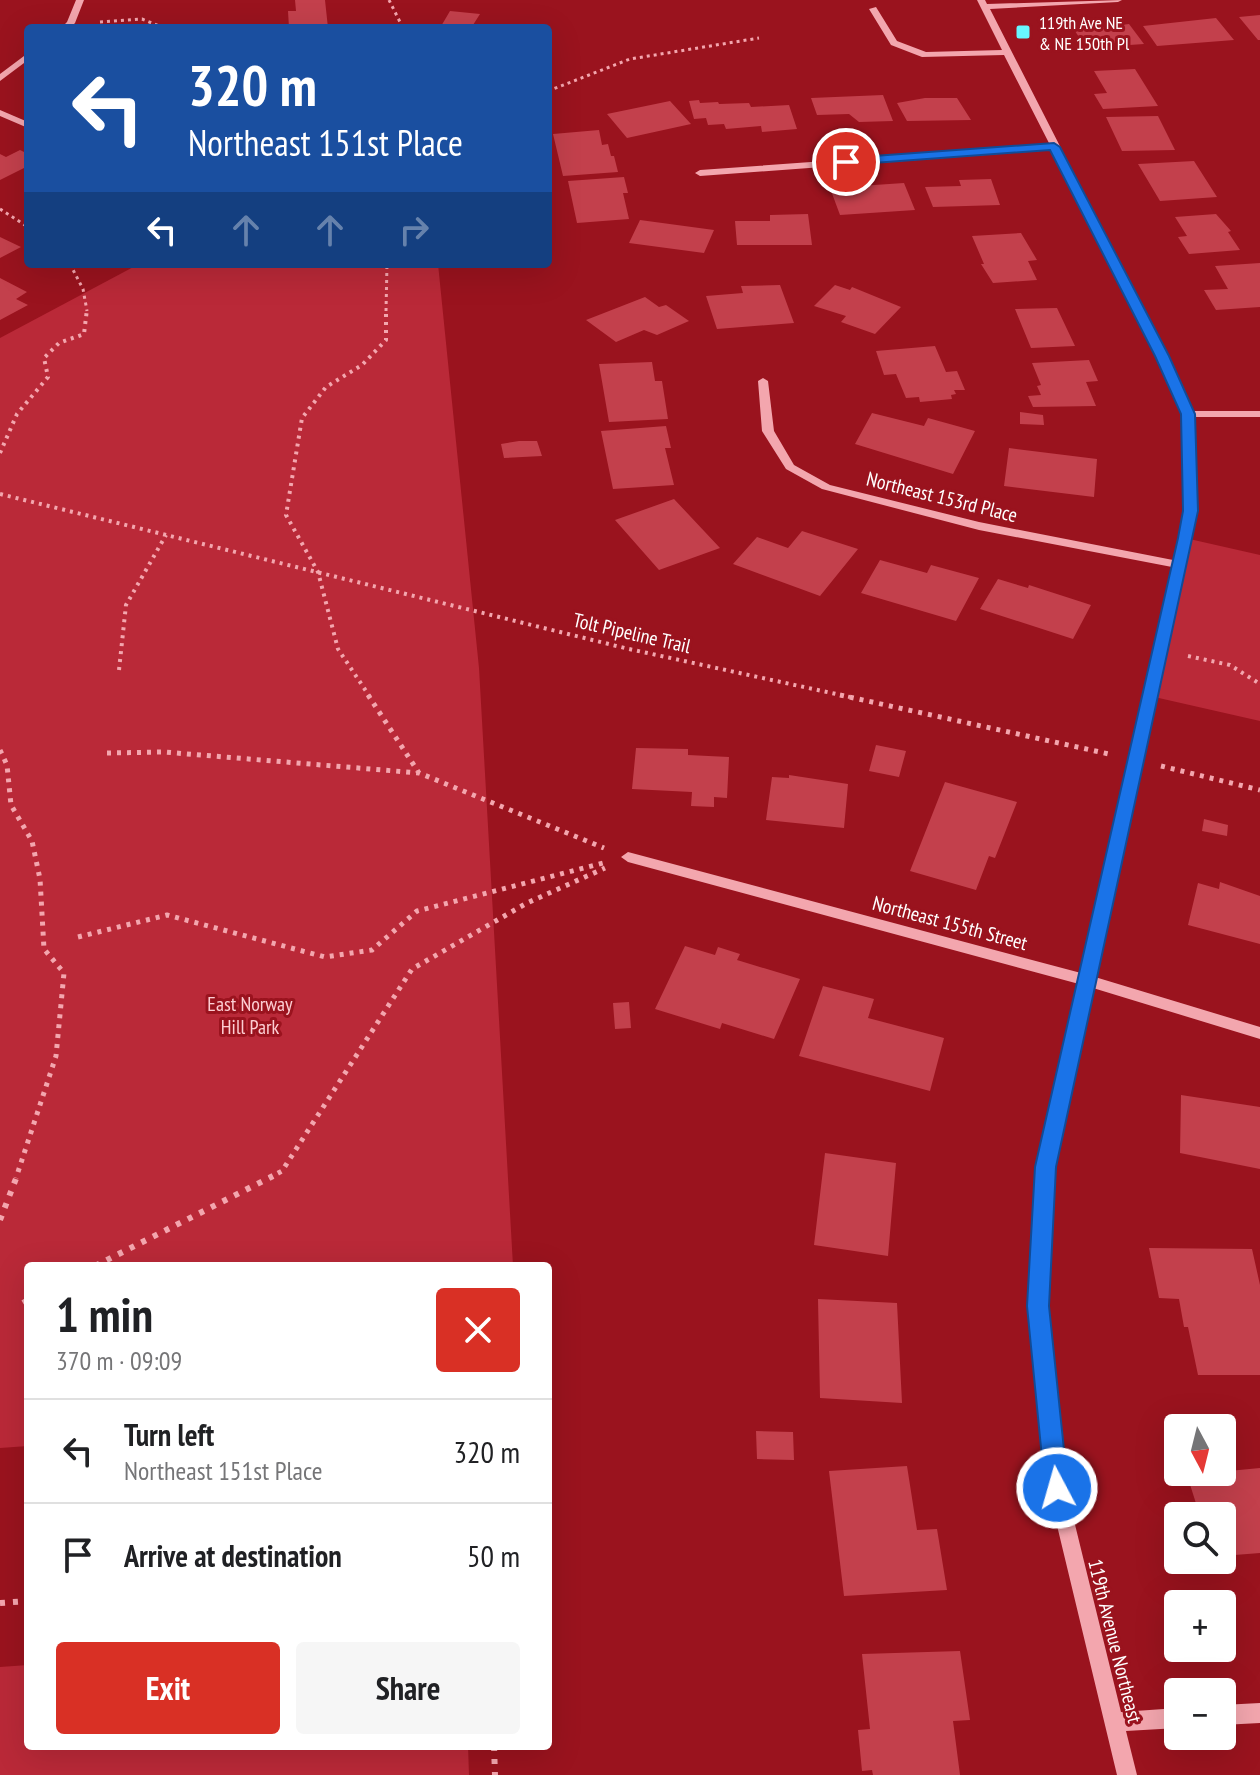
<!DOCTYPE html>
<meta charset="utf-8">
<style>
:root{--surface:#fff;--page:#f6f6f6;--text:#202124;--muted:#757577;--line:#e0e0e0;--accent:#d93025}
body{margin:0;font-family:"PT Sans Narrow",sans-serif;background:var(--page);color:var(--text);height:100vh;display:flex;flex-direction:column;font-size:30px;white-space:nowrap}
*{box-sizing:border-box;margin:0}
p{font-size:26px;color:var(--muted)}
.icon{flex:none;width:44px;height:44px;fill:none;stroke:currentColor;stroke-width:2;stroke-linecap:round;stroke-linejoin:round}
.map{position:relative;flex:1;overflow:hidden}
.panel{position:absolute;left:24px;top:1262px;width:528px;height:488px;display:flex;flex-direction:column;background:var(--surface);border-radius:8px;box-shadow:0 8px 32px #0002}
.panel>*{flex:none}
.top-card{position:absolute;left:24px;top:24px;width:528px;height:244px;border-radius:8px;box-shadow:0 8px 32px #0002;background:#1a4fa0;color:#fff;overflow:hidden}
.needle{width:52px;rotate:173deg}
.fabs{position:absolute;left:1164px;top:1414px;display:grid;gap:16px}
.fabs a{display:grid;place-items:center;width:72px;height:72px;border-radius:8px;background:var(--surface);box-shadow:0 8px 32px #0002;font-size:40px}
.pin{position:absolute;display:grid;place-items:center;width:68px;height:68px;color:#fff;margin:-34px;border:4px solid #fff;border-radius:50%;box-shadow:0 2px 8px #0007}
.me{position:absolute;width:88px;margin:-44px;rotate:354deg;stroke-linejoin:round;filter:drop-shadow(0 0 6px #0008)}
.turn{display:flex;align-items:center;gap:28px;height:168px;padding:0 32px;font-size:36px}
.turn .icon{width:104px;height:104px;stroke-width:2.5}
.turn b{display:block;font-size:56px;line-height:68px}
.lanes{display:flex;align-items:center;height:76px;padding:0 32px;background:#0003;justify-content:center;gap:40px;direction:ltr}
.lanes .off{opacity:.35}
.round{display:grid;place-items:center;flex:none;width:84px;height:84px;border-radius:8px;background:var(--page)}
.overview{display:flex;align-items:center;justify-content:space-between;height:136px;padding:0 32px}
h1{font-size:48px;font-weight:800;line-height:60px}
.action{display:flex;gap:16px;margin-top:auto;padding:16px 32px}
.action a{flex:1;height:92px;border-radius:8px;background:var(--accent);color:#fff;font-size:32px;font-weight:800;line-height:92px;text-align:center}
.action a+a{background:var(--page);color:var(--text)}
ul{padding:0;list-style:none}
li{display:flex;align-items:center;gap:24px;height:104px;padding:0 32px;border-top:2px solid var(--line)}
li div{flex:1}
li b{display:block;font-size:30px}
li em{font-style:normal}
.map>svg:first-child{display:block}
.green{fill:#ba2938}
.building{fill:#c3404c}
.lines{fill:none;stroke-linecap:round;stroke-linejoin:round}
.path-far3{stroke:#f3a6ae;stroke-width:3;stroke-dasharray:3 4;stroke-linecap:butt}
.path-far2{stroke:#f3a6ae;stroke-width:4;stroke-dasharray:3 5;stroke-linecap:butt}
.path-far1{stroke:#f3a6ae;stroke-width:5;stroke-dasharray:4 6;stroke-linecap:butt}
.path{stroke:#f3a6ae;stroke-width:6;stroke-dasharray:5 8;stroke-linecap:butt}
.minor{fill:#f3a6ae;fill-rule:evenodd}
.route{fill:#1a73e8;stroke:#114b97;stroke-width:2}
.poi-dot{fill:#68f6ff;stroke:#9a131e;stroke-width:3}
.labels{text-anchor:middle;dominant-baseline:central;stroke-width:6;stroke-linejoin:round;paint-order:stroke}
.far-poi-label{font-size:18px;fill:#fff;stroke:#9a131e;text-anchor:start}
.street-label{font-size:20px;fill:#fff;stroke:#9a131e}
.park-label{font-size:20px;fill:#fdced3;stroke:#9a131e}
</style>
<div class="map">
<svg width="1260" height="1775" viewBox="0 0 1260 1775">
<rect width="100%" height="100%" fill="#9a131e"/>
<path class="green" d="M139,264H438L479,668L513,1266H28V1446L0,1448V338Z
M1185,538L1260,555V721L1150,696Z
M28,1665V1746H468L469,1775H0V1667Z"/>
<path class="building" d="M295,0H325L328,28H289L288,11H296Z
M450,11L480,14L473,25L481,28H440Z
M1260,15V40H1258L1239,17Z
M1216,18L1234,40L1157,46L1143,26Z
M1129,24L1144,44L1086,48L1075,31Z
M1135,69L1158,106L1103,109L1094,94L1107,93L1094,71Z
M883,95L893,121L859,122L849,114L817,115L811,98Z
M925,98H957L971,120L907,121L897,103Z
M699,100L700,103L718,102L719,104L749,103L751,107L789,105L797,129L762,132L761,126L726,129L724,124L708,125L706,118L694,119L689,101Z
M670,101L691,124L627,138L607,114Z
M1158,116L1175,150L1122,151L1106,117Z
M599,130L602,145L608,144L611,156H614L618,172L563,176L553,134Z
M20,150L28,154V166L0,180V154L6,157Z
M1194,161L1217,197L1160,201L1138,164Z
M624,177L628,193H623L629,219L577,223L568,181Z
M991,179L1000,205L933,207L925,187L961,186L959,180Z
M904,183L915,210L840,215L830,188Z
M808,214L812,245H737L735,221H770V215Z
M1216,214L1231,231L1228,232L1240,250L1189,254L1178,237L1187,236L1175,217Z
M640,220L714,230L704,253L629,243Z
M1021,233L1037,260L1028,261L1037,280L993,283L981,264H984L972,236Z
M0,237L21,247L0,258Z
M1260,263V307L1216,310L1204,290L1228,289L1215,266Z
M0,278L27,292L16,299L28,305L0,320Z
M780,285L794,323L717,329L706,296L743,293L741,286Z
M835,285L850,290L852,287L901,307L875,334L841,322L846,316L814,306Z
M645,297L659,307L666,305L689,321L657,335L644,330L616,342L586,320Z
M1057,308L1075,346L1031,348L1015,309Z
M935,346L946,372L957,371L965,390H954L956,394L951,395L952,399L920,402L919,397L906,398L896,374L884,375L876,351Z
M1089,360L1098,381L1086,382L1096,406L1033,407L1028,396L1041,395L1037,386L1041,385L1032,363Z
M652,362L655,381H662L668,419L609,422L599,364Z
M1020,412L1043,415L1044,425L1020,424Z
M872,413L924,426L928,418L975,431L953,474L855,444Z
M666,426L671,448H665L674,485L613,489L601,431Z
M519,441H537L542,456L504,458L501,444Z
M1009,448L1097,459L1094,497L1004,486Z
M674,499L720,548L659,570L615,520Z
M802,531L858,549L820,596L733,564L757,537L788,548Z
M880,560L927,573L931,565L979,578L956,621L861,593Z
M998,579L1028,588L1029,585L1091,605L1073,639L980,609Z
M876,745L906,751L899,777L869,771Z
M636,748L688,749V755L729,757L727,798L714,797V807L691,806L692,792L632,789Z
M789,775L848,784L844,828L766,820L772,777L789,778Z
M945,782L1017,802L995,858L989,856L976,890L910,871Z
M1204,819L1228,825L1227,836L1202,831Z
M1220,882L1260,896V944L1188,925L1198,883L1219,889Z
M685,946L715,955L718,947L740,954L737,960L800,979L774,1039L722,1023L720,1029L655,1009Z
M823,986L874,999L868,1018L944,1038L930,1091L799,1056Z
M629,1002L631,1028L615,1029L613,1003Z
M1181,1095L1260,1107V1169L1180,1153Z
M825,1153L896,1163L888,1256L814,1245Z
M1149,1248L1252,1249L1260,1285V1375H1198L1188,1327H1184L1179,1299L1159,1298Z
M818,1299L897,1303L902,1403L820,1398Z
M756,1431L793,1432L794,1460L757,1459Z
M907,1466L917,1530L937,1529L947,1590L844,1596L829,1471Z
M1260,1468V1553L1222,1556V1516H1200L1187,1475Z
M960,1651L970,1720L953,1721L960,1775H873L872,1770L862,1771L858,1730L870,1729L862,1654Z"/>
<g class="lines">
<path class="path-far3" d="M389,0L403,28
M100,22L142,19L164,28
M548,91L630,59L759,38
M0,209L28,227
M70,264L83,289L87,311
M386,311L387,264"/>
<path class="path-far2" d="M0,453L17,414L48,377L44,358L59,343L84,334L87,309
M0,494L629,649L850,697
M1188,656L1230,665L1260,684
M119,670L126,605L166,535
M370,697L338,649L318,572L286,515L302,418L326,387L362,365L386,340V309"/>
<path class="path-far1" d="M368,695L419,773
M840,695L1109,754
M0,750L7,765L11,805L32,841L40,879L44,949L64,973L56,1056L16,1178
M107,753L164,752L419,773L604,848
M1161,766L1260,790
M78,937L167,915L325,957L372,950L417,911L603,863
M269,1178L282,1171L412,969L527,903L605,868"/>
<path class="path" d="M0,1220L17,1176
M95,1266L273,1176
M23,1303L28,1300
M0,1603L28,1601
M494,1746L495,1775"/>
<path class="minor" d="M76,0H84L75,23L70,28H61L67,22Z
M977,0H985L987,4L1122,0L1118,2L990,9L1167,356L1192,411H1260V417H1194L1196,511L1185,563L1186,565L1183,568L1095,977L1260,1027V1039L1093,988L1054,1167L1046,1306L1066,1488L1121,1712L1178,1708V1728L1126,1731L1137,1775H1117L1048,1488L1030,1306L1038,1167L1079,984L628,862L621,857L628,852L1081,973L1172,567L979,530L822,489L786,469L762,431L758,381L763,378L768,381L774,431L794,465L830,485L979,522L1173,560L1184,511L1183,414L1157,356L1053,150L700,176L695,173L700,170L1050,145L1004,55L922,57L891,45L869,9L876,7L897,41L926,52L1002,50Z
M28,53V60L0,81V74Z
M0,110L28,122V128L0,116Z
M1260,1703V1723L1222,1725V1705Z"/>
</g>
<path class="route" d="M1054,143L1060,147L1169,356L1195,414L1198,511L1056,1167L1049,1306L1068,1488L1065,1496L1057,1499L1048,1496L1045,1488L1027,1306L1035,1167L1178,538L1183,511L1181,414L1155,356L1050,150L846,165L840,162L846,158Z"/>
<rect class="poi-dot" x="1015" y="24" width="16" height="16" rx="4"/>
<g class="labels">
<g class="far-poi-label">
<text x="1039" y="22">119th Ave NE<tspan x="1039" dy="21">&amp; NE 150th Pl</tspan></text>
</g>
<g class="street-label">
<text transform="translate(942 497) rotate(14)">Northeast 153rd Place</text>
<text transform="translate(632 633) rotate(13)">Tolt Pipeline Trail</text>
<text transform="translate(950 923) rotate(15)">Northeast 155th Street</text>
<text transform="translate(1115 1641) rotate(76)">119th Avenue Northeast</text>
</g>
<g class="park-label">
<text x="250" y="1004">East Norway<tspan x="250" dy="23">Hill Park</tspan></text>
</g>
</g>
</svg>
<div class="fabs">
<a><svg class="needle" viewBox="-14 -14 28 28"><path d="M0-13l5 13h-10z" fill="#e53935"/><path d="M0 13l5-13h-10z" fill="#757577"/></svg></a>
<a><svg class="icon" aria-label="search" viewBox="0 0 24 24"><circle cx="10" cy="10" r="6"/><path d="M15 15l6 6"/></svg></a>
<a>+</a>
<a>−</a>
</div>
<div class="pin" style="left:846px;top:162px;background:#d93025"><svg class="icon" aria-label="arrive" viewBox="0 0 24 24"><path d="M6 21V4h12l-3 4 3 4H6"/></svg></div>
<svg class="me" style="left:1057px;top:1488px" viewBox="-20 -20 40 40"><circle r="17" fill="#1a73e8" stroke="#fff" stroke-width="3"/><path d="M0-11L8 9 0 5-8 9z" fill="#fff"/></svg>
<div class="top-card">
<div class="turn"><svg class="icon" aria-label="left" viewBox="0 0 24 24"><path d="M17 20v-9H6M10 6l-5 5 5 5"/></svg><div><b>320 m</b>Northeast 151st Place</div></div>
<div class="lanes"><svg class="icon" aria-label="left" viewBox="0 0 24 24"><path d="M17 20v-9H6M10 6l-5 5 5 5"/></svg><svg class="icon off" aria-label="ahead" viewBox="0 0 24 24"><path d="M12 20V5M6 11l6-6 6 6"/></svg><svg class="icon off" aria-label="ahead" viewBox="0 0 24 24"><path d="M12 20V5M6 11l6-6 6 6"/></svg><svg class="icon off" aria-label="right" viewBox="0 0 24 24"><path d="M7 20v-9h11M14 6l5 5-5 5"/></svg></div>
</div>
<section class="panel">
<div class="overview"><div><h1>1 min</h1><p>370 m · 09:09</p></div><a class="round" style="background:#d93025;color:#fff"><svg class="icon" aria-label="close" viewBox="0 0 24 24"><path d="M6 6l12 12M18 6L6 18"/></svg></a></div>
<ul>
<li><svg class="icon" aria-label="left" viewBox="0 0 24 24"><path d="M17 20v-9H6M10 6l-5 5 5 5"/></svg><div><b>Turn left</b><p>Northeast 151st Place</p></div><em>320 m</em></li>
<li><svg class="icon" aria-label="arrive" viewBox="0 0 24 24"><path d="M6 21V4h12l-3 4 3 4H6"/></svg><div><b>Arrive at destination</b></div><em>50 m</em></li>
</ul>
<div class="action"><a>Exit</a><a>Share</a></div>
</section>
</div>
